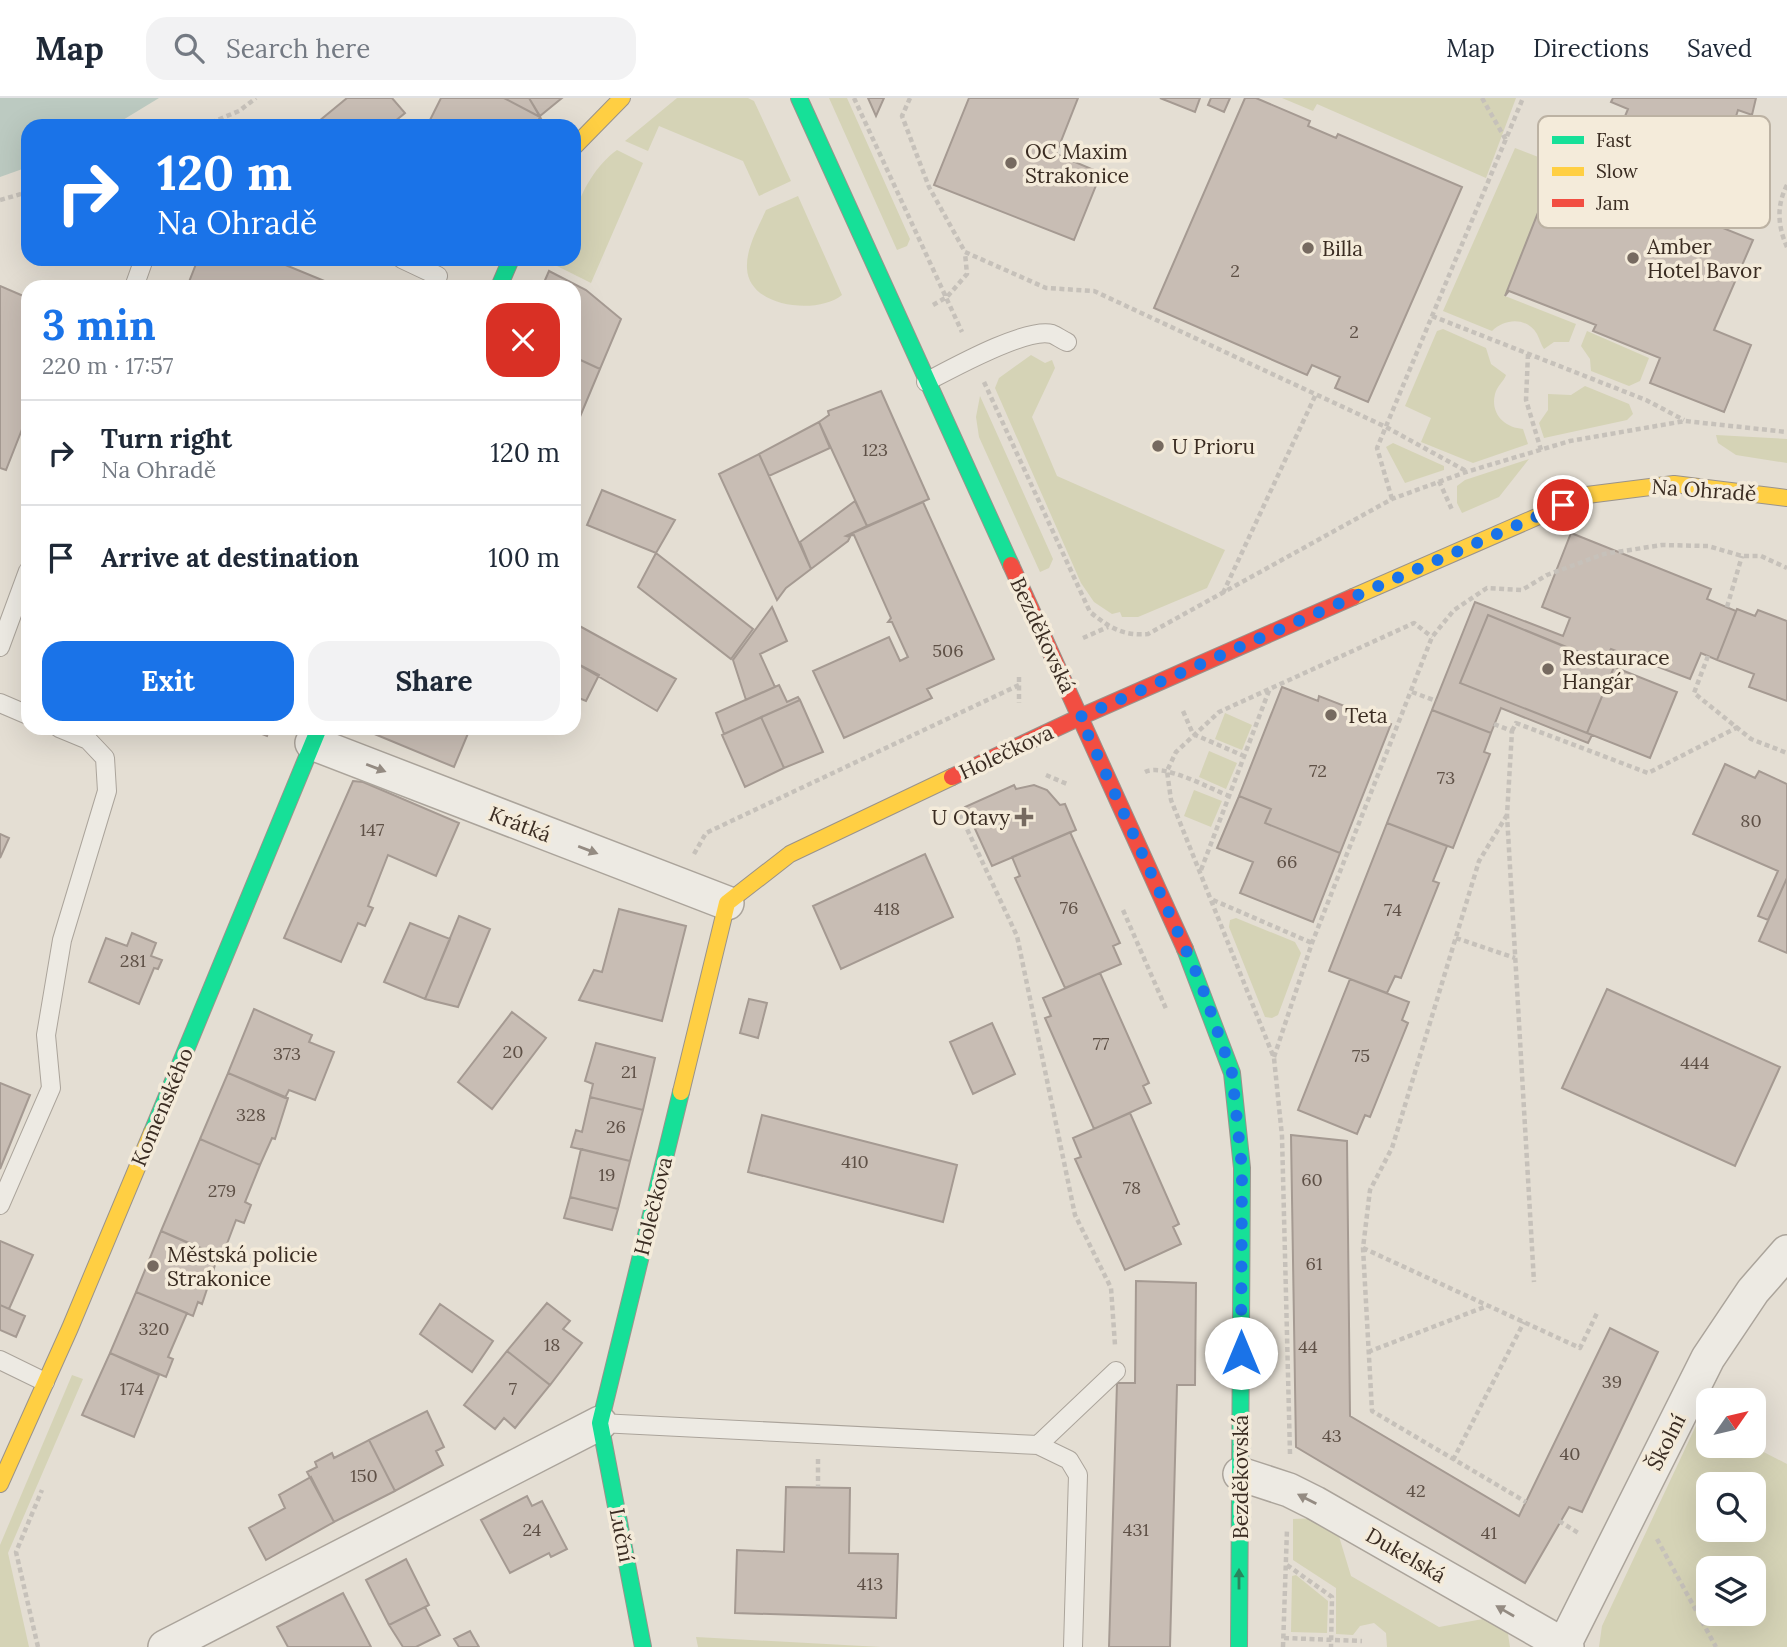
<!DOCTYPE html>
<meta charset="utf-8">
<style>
:root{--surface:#fff;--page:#f2f2f3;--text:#1f2937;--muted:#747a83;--line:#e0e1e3;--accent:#1a73e8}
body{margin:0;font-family:Lora,serif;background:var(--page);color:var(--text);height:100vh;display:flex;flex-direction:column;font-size:26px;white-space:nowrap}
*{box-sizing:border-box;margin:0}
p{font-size:23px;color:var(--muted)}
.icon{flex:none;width:38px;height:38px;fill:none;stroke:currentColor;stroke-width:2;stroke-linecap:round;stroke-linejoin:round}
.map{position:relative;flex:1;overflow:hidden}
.side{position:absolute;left:21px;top:182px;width:560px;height:455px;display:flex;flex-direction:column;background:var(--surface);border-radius:21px;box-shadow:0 7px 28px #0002}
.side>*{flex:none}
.top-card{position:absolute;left:21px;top:21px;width:560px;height:147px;border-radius:21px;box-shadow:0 7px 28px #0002;background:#1a73e8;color:#fff;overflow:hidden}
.needle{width:46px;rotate:56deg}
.tools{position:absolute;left:1696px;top:1290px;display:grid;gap:14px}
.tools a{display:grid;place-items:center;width:70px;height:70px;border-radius:14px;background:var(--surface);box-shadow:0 7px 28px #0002;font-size:35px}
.pin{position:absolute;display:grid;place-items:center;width:60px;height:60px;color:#fff;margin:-30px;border:4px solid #fff;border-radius:50%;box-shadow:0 2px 7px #0007}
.me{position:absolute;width:77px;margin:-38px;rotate:0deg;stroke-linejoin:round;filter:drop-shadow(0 0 5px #0008)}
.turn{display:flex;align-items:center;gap:24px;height:147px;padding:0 21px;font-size:32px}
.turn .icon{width:91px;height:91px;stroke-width:2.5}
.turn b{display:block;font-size:49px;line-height:60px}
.round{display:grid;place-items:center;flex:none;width:74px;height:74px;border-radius:21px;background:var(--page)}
.headline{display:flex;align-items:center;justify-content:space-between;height:119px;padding:0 21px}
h1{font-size:42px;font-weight:700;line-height:52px;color:var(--accent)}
.primary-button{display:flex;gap:14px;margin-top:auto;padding:14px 21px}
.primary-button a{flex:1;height:80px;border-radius:21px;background:var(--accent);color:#fff;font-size:28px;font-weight:700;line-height:80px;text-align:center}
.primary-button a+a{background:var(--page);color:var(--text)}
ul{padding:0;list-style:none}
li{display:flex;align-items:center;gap:21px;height:105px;padding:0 21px;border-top:2px solid var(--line)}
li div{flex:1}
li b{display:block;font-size:26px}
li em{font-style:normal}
header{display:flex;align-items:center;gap:42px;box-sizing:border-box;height:98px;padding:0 35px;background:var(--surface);border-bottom:2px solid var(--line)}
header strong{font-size:33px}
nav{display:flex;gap:38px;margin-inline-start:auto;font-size:24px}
.search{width:490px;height:63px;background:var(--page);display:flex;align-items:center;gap:18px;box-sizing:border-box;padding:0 24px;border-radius:21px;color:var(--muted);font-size:26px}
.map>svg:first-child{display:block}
.green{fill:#d5d3b6;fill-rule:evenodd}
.water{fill:#bccac1}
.building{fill:#c8bdb4;stroke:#a59a92;stroke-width:2}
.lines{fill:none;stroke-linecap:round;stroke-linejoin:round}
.lane-casing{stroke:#aba49b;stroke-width:20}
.street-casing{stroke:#aba49b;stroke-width:36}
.fast-casing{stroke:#9a938b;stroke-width:18}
.slow-casing{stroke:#9a938b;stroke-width:18}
.jam-casing{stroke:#9a938b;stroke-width:18}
.path{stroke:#c6c1ba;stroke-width:4.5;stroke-dasharray:5 3.5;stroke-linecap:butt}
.lane{stroke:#edeae3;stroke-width:18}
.street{stroke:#edeae3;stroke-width:33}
.fast{stroke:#16e098;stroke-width:16}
.slow{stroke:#ffcf43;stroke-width:16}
.jam{stroke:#f24e42;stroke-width:16}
.oneway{fill:#948b82}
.oneway2{fill:#28865d}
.route{stroke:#1a73e8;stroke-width:12;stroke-dasharray:0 21.6}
.poi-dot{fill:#766a60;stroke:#f4ebda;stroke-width:2.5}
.labels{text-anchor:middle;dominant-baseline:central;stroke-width:7;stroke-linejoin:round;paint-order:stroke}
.number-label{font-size:18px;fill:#5e5046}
.poi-label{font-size:21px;fill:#3a2c22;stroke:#f4ebda;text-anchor:start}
.street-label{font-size:21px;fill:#3a2c22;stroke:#f4ebda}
.key{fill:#f4ebda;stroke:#bcb2a3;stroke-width:2}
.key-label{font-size:19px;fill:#3a2c22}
</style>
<header>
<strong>Map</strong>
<div class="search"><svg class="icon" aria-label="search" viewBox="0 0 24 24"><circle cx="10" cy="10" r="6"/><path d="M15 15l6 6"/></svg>Search here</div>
<nav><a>Map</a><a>Directions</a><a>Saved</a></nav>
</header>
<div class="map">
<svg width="1787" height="1549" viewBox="0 0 1787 1549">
<rect width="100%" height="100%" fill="#e4ded3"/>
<path class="green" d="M677,0H748L754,3L791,83L759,98L743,63L659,28L648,53L625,43Z
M829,0H847L910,141L907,148L897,152Z
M1282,0H1516L1486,80L1317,6L1313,13Z
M1515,50L1559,67L1505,198L1576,226L1569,244H1554L1544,251C1541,247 1540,242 1537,236C1527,219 1505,220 1492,233L1443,213Z
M617,52L643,65L591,185L553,166L555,161H574C574,147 571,130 575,116C581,93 597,66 617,52Z
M798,98L842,197C818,217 748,210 747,170C746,150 758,130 766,112Z
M1443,231L1486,250L1491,266L1506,277C1504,283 1497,288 1495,296C1490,316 1505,330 1523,331L1528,346L1473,365L1421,344L1431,320L1405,308L1437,233Z
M1587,233L1649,260L1640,283L1629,288L1591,273L1590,261L1581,248Z
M1031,257L1045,265L1052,262L1055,270L1032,319L1057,378L1225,452L1207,490L1138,519H1122L1120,514L1112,516L1094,504L1081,485L995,290L999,280Z
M1585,288L1629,306L1633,316L1627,322L1544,340L1539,325L1548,312V296L1571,297Z
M980,298L1053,461L1049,470L1040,474L979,339L976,319Z
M1716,337L1787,341V365L1736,357L1718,345Z
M1393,345L1444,368V372L1405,385L1386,349Z
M1529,361L1499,399L1462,415L1457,405V388L1465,382Z
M1225,615L1252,627L1242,652L1215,641Z
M1209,653L1237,665L1226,691L1199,679Z
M1194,692L1222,703L1211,729L1184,718Z
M1236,820L1295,844L1301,855L1278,917L1272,920L1265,919L1229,829L1230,822Z
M72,1277L83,1281L8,1455L29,1549H0V1447Z
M1700,1319L1708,1323V1348H1752L1787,1366V1549H1599L1602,1528ZM1708,1386H1754V1432H1708ZM1708,1470H1754V1516H1708Z
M1318,1420L1338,1435L1351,1478L1439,1529L1483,1521L1493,1523L1508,1536L1510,1549H1387L1386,1535L1374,1525L1360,1528L1353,1537L1336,1536V1490L1293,1462V1421Z
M1296,1477L1328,1503L1327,1535L1291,1534L1292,1478Z
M696,1539L881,1549H698Z"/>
<path class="water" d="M0,0H159L113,28H28V69L0,79Z"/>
<path class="building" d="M347,0H392L405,15L389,28H313Z
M441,0H504L540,19L536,28H427Z
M504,0H529L540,19Z
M529,0H562L540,18Z
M868,0H884L876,18Z
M969,0H1078L1056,56L1101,75L1074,142L934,87Z
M1160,0H1200L1195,14Z
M1211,0H1230L1224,14L1208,7Z
M1245,0H1256L1310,23L1308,28L1336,40L1338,36L1462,89L1368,304L1335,290L1340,279L1312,267L1307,277L1154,210Z
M1613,0H1756L1752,17L1738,12L1732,31L1718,25L1713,44L1701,40L1699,47L1693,45L1682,73L1687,75L1673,110L1753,142L1714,232L1751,247L1724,314L1650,285L1660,260L1593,233L1596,227L1509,193L1505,198L1558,64L1594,78L1597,71L1581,63L1589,42L1612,50L1628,11L1611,4Z
M198,161H271L339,189H187Z
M549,173L586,192L621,221L600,271L574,259V189H542Z
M0,188L28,200V316L6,372L0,370Z
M574,259L600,271L574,333Z
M881,293L929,401L867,428L819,324L829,317L828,313Z
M819,324L830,350L769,378L759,356Z
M759,356L811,471L786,490L777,502L719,376Z
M602,392L675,422L656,455L587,427Z
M855,403L867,428L846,438L850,439L848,443L811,471L800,444Z
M923,404L994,561L927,591L932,600L844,640L813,573L889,539L900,563L908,559L892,524H888L891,520L854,437L846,438Z
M1571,435L1711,491L1707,501L1736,513L1717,562L1701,555L1690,581L1611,551L1608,556L1621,561L1618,570L1488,517L1460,585L1592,637L1588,645L1501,610L1491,635L1432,612L1475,504L1563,538L1570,520L1542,509Z
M656,455L753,531L731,561L638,489Z
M772,509L787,543L760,556L775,589L746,602L733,562Z
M1737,511L1755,518L1758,512L1787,523V603L1749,589L1754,576L1717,562Z
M1488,517L1614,569L1587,635L1460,585Z
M574,525L676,581L657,613L574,564Z
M574,564L599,577L586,603L574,598Z
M1614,569L1677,594L1650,660L1587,635Z
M779,587L787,604L798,599L800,602L724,636L716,615Z
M1282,589L1318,603L1319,598L1391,626L1340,755L1265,725L1271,711L1239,698Z
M800,602L823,654L784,670L761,619Z
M1432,612L1491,635L1484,654L1490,656L1453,750L1387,725Z
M761,619L784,670L745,689L722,637Z
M247,630H270L267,638Z
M360,630H461L469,633L454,669Z
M1725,666L1755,680L1759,673L1787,686V780L1768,822L1758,818L1778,773L1693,736Z
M353,683L363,684L459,725L436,778L388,757L368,808L373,810L365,828L358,825L341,864L284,840Z
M1014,687L1016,691L1034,687L1047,692L1060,707L1065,706L1076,732L992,768L965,709Z
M1239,698L1271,711L1265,725L1340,755L1313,824L1240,795L1253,764L1217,750Z
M1387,725L1447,748L1433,783L1439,785L1401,880L1395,878L1387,895L1329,873Z
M1070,734L1120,845L1113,848L1121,866L1065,890L1015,780L1020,778L1012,759Z
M0,736L9,740L0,760Z
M925,756L953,819L841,871L813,808Z
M1787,780V855L1759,843Z
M619,811L686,828L662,923L579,902L594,872L602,874Z
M459,818L490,831L458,909L425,901Z
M410,825L450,841L425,901L384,884Z
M132,835L156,845L151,858L162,862L158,871L154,870L139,906L89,884L106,840L127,848Z
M1100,875L1149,985L1143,988L1151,1005L1094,1031L1045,920L1051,918L1043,900Z
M1350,881L1409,904L1402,922L1408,925L1370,1019L1365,1017L1357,1036L1298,1012Z
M1607,891L1780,969L1735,1068L1562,990Z
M749,901L767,905L758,940L740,935Z
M254,911L312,937L309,944L334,954L315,1002L289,992L285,1000L228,975Z
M512,914L546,940L492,1011L458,984Z
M992,925L1015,976L973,996L950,944Z
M596,945L655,960L643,1012L590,999L593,986L585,983Z
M228,975L288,1000L275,1041L272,1040L260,1067L200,1041Z
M0,985L30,997L0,1071Z
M590,999L643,1012L630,1063L571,1049L576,1032L582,1034Z
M1130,1015L1179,1126L1173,1129L1181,1146L1125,1172L1075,1061L1081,1059L1073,1040Z
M762,1017L957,1067L943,1124L748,1074Z
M1291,1037L1347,1043L1350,1318L1519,1418L1610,1230L1658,1254L1582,1414L1569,1409L1525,1485L1296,1349Z
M200,1041L260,1067L245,1104L251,1107L244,1125L236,1122L222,1159L161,1133Z
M581,1051L630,1063L618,1111L570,1099Z
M570,1099L618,1111L612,1132L564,1120Z
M161,1133L218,1158L202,1206L198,1204L193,1218L136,1194Z
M0,1143L33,1157L9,1211L0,1207Z
M1136,1183L1196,1185L1195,1287H1177L1170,1549H1109L1117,1285H1135Z
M136,1194L187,1215L168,1259L173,1261L166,1279L110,1255Z
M547,1205L570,1223L563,1231L582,1245L550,1287L507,1253Z
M440,1206L493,1243L472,1274L420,1236Z
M0,1207L25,1218L16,1239L0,1232Z
M507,1253L550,1287L515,1330L504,1320L495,1331L464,1307Z
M110,1255L159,1277L134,1339L82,1317Z
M427,1313L444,1349L436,1353L443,1367L395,1393L369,1342Z
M369,1342L395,1393L334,1424L307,1374L317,1369L315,1364L332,1355L334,1360Z
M311,1379L334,1424L266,1462L249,1430L285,1410L279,1397Z
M786,1389L850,1390L849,1455L898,1456L896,1520L735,1515L737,1452L784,1454Z
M527,1398L532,1408L542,1403L567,1451L551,1459L549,1455L510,1475L481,1422Z
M406,1461L429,1507L389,1527L366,1482Z
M343,1495L371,1549H288L277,1529Z
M425,1509L440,1537L416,1549H403L389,1527Z
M470,1533L479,1549H459L454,1541Z"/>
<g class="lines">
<defs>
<path id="lane" d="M402,161L438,178L433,189
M134,189L144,161
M926,284C951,271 1026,229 1052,236C1057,238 1062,242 1067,244
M0,549L28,473
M0,605L28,617
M0,1107L51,990L46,937L62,842L107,693L105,660L88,642L59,630
M0,1262L45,1284
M600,1325L1038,1347L1069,1362L1078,1377L1073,1549
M1038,1347L1116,1273"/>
<path id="street" d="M312,645L727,805
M1240,1376L1289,1392L1315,1405L1567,1549
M1564,1547L1708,1260L1753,1193L1787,1154
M165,1549L600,1325"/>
<path id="fast" d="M799,0L1011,467
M499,189L511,161
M1185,851L1232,975L1242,1070L1239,1549
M152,1034L319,630
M643,1549L600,1325L681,994"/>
<path id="slow" d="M574,49L622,0
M1353,499L1587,397L1674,386L1787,400
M681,994L727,805L790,756L952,679
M0,1386L70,1230L152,1034"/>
<path id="jam" d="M1011,467L1185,851
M952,679L1080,619L1353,499"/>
</defs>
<use href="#lane" class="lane-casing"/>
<use href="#street" class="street-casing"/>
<use href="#fast" class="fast-casing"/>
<use href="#slow" class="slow-casing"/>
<use href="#jam" class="jam-casing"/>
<path class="path" d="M854,0L962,234
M910,0L902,18L929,89L965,154L1046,190L1094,193L1386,329L1466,373
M1482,0L1506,42
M203,28L239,13L256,0
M1787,87C1776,108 1778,129 1787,149
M0,102L28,94
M933,207L947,199L967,176L965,155
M1432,218L1646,302L1684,322
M1528,256L1526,302L1541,352
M984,284L1090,514C1110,530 1123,538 1148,536L1392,401L1466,374L1570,343L1685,323L1787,334
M1439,383L1453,414
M1392,401L1377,350L1523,0
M1223,495L1316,296
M1727,509L1742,458
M1083,540L1108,529
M1708,558L1694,595L1751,641L1787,655
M1019,579V605
M1412,594L1436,603
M1183,613L1193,636L1244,658
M1494,626L1512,633L1507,717L1534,1184
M1512,633L1516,625L1648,675L1738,629
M1145,674C1164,665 1209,690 1229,698
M1046,677L1067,686
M960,716L1017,838L1075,1117L1111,1190L1115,1247
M1507,717L1479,763L1392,1050L1370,1092L1363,1150L1372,1313L1526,1404
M694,756L706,735L1019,587
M1201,772L1270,590
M1213,802L1312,845
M1123,812L1167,913
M1456,840L1515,860
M1274,959L1312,845L1432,539L1454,512L1487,490L1522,492L1547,477L1604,456L1662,447L1708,448L1742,458H1761L1787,470
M1363,1150L1580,1250L1598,1213
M1368,1254L1487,1208
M1290,1356L1282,1038L1274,960L1171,702L1167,673L1176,654L1219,614L1414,525L1432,539
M818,1361V1389
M1453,1362L1524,1224
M1559,1423L1580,1436
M1657,1441L1716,1549
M1287,1467L1332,1499L1331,1549
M1284,1540L1362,1543
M38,1549L16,1454L42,1392
M1283,1549L1287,1431"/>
<use href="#lane" class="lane"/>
<use href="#street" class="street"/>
<use href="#fast" class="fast"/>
<use href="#slow" class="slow"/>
<use href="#jam" class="jam"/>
</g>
<defs><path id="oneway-solid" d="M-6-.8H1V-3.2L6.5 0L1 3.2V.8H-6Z" transform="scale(1.75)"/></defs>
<g class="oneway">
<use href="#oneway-solid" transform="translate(376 670) rotate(21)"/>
<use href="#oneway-solid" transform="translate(588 752) rotate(21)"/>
<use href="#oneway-solid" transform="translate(1307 1401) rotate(-153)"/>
<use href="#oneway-solid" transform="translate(1505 1513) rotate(-150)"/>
</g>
<use class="oneway2" href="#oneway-solid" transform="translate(1239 1481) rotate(-90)"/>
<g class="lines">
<path class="route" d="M1241,1255L1242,1070L1232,975L1200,883L1080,619L1563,407"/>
</g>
<g class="poi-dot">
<circle cx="1011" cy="65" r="7"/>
<circle cx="1308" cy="150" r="7"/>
<circle cx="1633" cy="160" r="7"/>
<circle cx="1158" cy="348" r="7"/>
<circle cx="1548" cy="571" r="7"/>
<circle cx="1331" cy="617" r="7"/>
<path d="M1020.5 708.5h7v7h7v7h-7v7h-7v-7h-7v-7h7z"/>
<circle cx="153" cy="1168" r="7"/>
</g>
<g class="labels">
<g class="number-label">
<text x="1235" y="172">2</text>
<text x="1354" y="233">2</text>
<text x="875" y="351">123</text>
<text x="948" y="552">506</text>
<text x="1318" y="672">72</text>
<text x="1446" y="679">73</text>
<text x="1751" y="722">80</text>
<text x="372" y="731">147</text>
<text x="1287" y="763">66</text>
<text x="1069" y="809">76</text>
<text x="887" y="810">418</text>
<text x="1393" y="811">74</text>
<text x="133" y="862">281</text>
<text x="1101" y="945">77</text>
<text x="513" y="953">20</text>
<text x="287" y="955">373</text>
<text x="1361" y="957">75</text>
<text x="1695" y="964">444</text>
<text x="629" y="973">21</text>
<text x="251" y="1016">328</text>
<text x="616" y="1028">26</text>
<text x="855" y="1063">410</text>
<text x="607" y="1076">19</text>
<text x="1312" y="1081">60</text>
<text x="1132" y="1089">78</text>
<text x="222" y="1092">279</text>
<text x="1314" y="1165">61</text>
<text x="154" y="1230">320</text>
<text x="552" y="1246">18</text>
<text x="1308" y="1248">44</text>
<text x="1612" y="1283">39</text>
<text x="132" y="1290">174</text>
<text x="513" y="1290">7</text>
<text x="1332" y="1337">43</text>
<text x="1570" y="1355">40</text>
<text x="364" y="1377">150</text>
<text x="1416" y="1392">42</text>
<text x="532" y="1431">24</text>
<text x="1136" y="1431">431</text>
<text x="1489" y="1434">41</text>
<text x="870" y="1485">413</text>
</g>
<g class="poi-label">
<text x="1025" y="53">OC Maxim<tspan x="1025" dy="24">Strakonice</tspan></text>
<text x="1647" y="148">Amber<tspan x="1647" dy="24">Hotel Bavor</tspan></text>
<text x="1322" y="150">Billa</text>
<text x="1172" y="348">U Prioru</text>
<text x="1562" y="559">Restaurace<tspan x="1562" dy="24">Hangár</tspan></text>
<text x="1345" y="617">Teta</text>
<text x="1010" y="719" text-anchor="end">U Otavy</text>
<text x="167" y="1156">Městská policie<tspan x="167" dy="24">Strakonice</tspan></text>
</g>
<g class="street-label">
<text transform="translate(1704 392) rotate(4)">Na Ohradě</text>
<text transform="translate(1043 537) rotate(65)">Bezděkovská</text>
<text transform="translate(1006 654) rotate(-25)">Holečkova</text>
<text transform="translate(520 726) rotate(21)">Krátká</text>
<text transform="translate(162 1009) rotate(-67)">Komenského</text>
<text transform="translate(653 1108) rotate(-76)">Holečkova</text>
<text transform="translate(1666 1344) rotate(-63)">Školní</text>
<text transform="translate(1240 1379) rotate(-90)">Bezděkovská</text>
<text transform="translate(622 1437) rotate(79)">Luční</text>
<text transform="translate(1406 1457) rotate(30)">Dukelská</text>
</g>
</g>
<rect x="1538" y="18" width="232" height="112" rx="10" class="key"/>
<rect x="1552" y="38" width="32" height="8" fill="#16e098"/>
<rect x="1552" y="69" width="32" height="9" fill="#ffcf43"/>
<rect x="1552" y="101" width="32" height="8" fill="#f24e42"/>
<g class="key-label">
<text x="1596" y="49">Fast</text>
<text x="1596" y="80">Slow</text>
<text x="1596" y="112">Jam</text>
</g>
</svg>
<div class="tools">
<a><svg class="needle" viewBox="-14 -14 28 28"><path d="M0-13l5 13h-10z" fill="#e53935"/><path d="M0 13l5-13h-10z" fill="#747a83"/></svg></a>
<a><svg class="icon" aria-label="search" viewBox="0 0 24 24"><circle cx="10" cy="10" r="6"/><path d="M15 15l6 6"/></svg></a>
<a><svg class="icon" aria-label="layers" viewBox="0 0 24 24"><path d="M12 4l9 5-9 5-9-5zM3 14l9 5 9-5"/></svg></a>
</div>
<div class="pin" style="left:1563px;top:407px;background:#d93025"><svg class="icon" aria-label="arrive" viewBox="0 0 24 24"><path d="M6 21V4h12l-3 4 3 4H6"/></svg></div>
<svg class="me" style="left:1241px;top:1255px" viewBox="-20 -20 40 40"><circle r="19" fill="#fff"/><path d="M0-13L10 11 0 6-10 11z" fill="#1a73e8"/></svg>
<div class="top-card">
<div class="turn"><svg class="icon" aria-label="right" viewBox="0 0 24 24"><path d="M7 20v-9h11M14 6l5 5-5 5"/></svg><div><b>120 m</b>Na Ohradě</div></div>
</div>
<section class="side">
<div class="headline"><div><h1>3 min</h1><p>220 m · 17:57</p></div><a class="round" style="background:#d93025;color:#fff"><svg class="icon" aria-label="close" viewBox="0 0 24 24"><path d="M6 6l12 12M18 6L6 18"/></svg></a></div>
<ul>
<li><svg class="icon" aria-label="right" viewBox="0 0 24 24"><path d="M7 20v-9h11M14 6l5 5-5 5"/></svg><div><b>Turn right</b><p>Na Ohradě</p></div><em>120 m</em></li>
<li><svg class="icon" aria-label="arrive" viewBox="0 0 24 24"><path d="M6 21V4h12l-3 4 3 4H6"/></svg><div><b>Arrive at destination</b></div><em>100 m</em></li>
</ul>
<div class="primary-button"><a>Exit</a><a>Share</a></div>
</section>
</div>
